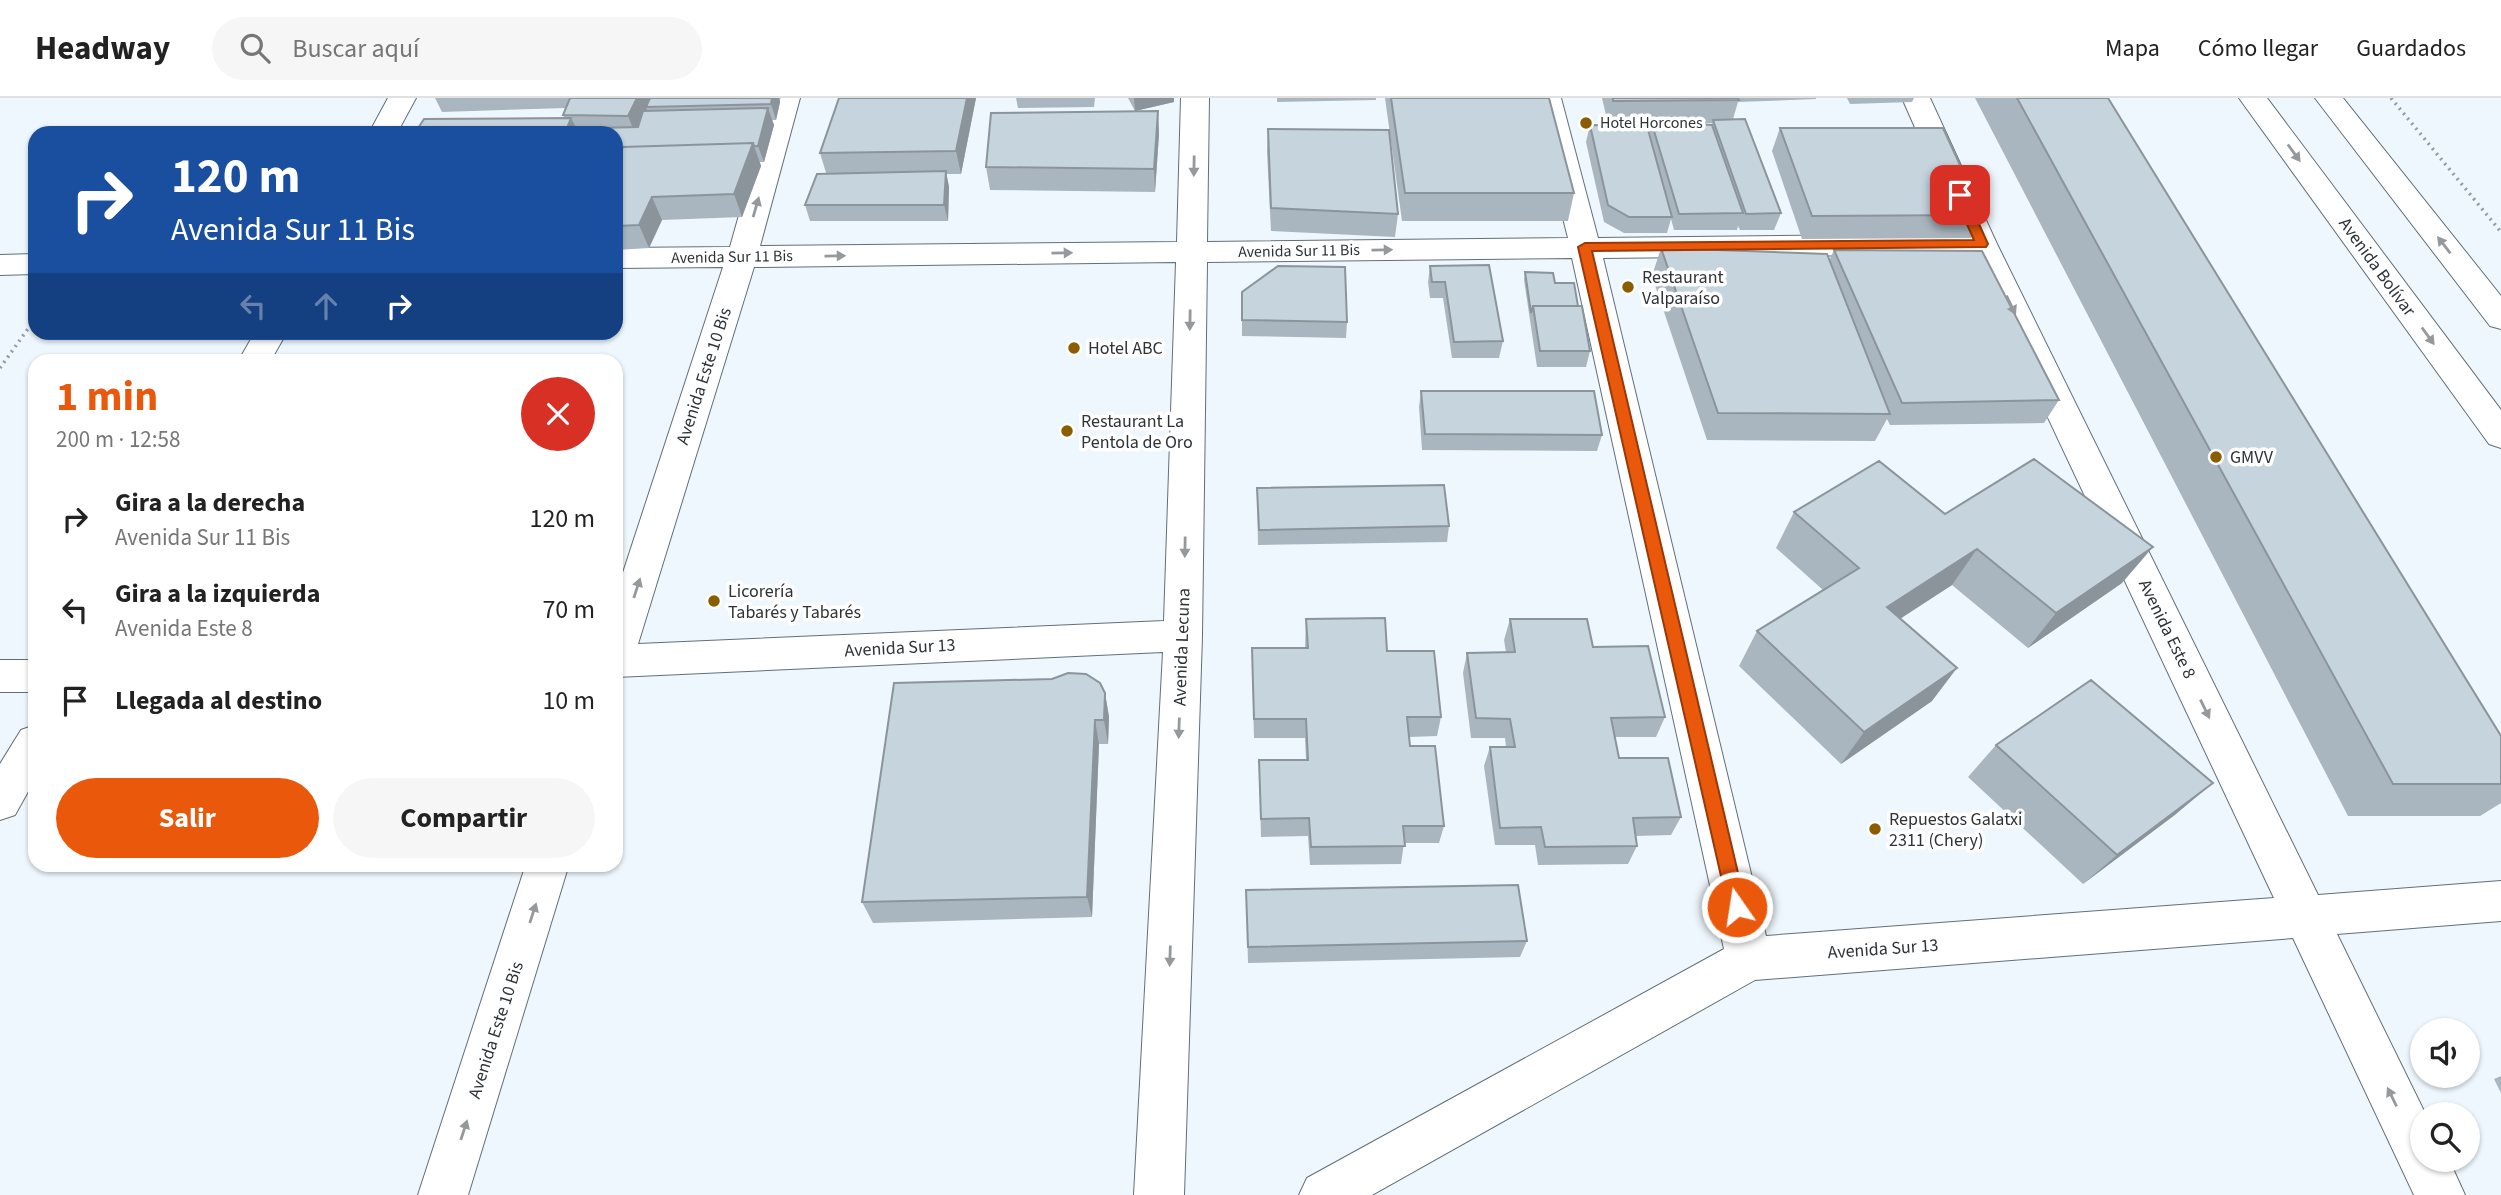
<!DOCTYPE html>
<html lang="es">
<meta charset="utf-8">
<style>
:root{--surface:#fff;--page:#f6f6f6;--text:#222;--muted:#767676;--line:#e0e0e0;--accent:#ea580c}
body{margin:0;font-family:"Source Sans 3",sans-serif;background:var(--page);color:var(--text);height:100vh;display:flex;flex-direction:column;font-size:26px;white-space:nowrap}
*{box-sizing:border-box;margin:0}
p{font-size:23px;color:var(--muted)}
.icon{flex:none;width:38px;height:38px;fill:none;stroke:currentColor;stroke-width:2;stroke-linecap:round;stroke-linejoin:round}
.map{position:relative;flex:1;overflow:hidden}
.panel{position:absolute;left:28px;top:256px;width:595px;height:518px;display:flex;flex-direction:column;background:var(--surface);border-radius:21px;box-shadow:0 2px 5px #0004}
.panel>*{flex:none}
.hud{position:absolute;left:28px;top:28px;width:595px;height:214px;border-radius:21px;box-shadow:0 2px 5px #0004;background:#1a4fa0;color:#fff;overflow:hidden}
.controls{position:absolute;left:2410px;top:920px;display:grid;gap:14px}
.controls a{display:grid;place-items:center;width:70px;height:70px;border-radius:50%;background:var(--surface);box-shadow:0 2px 5px #0004;font-size:35px}
.pin{position:absolute;display:grid;place-items:center;width:60px;height:60px;color:#fff;margin:-30px;border-radius:14px;box-shadow:0 4px 10px #0006}
.me{position:absolute;width:77px;margin:-38px;rotate:347deg;stroke-linejoin:round;filter:drop-shadow(0 0 5px #0008)}
.turn{display:flex;align-items:center;gap:24px;height:147px;padding:0 28px;font-size:32px}
.turn .icon{width:91px;height:91px;stroke-width:2.5}
.turn b{display:block;font-size:49px;line-height:60px}
.lanes{display:flex;align-items:center;height:66px;padding:0 28px;background:#0003;justify-content:center;gap:35px;direction:ltr}
.lanes .off{opacity:.35}
.round{display:grid;place-items:center;flex:none;width:74px;height:74px;border-radius:37px;background:var(--page)}
.head{display:flex;align-items:center;justify-content:space-between;height:119px;padding:0 28px}
h1{font-size:42px;font-weight:700;line-height:52px;color:var(--accent)}
.button{display:flex;gap:14px;margin-top:auto;padding:14px 28px}
.button a{flex:1;height:80px;border-radius:42px;background:var(--accent);color:#fff;font-size:28px;font-weight:700;line-height:80px;text-align:center}
.button a+a{background:var(--page);color:var(--text)}
ul{padding:0;list-style:none}
li{display:flex;align-items:center;gap:21px;height:91px;padding:0 28px}
li div{flex:1}
li b{display:block;font-size:26px}
li em{font-style:normal}
header{display:flex;align-items:center;gap:42px;box-sizing:border-box;height:98px;padding:0 35px;background:var(--surface);border-bottom:2px solid var(--line)}
header strong{font-size:33px}
nav{display:flex;gap:38px;margin-inline-start:auto;font-size:24px}
.search{width:490px;height:63px;background:var(--page);display:flex;align-items:center;gap:18px;box-sizing:border-box;padding:0 24px;border-radius:38px;color:var(--muted);font-size:26px}
.map>svg:first-child{display:block}
.lines{fill:none;stroke-linecap:round;stroke-linejoin:round}
.minor-casing{stroke:#626f78;stroke-width:2}
.secondary-casing{stroke:#626f78;stroke-width:2}
.path{stroke:#949ca1;stroke-width:3.5;stroke-dasharray:2 4.5;stroke-linecap:butt}
.minor{fill:#fff;fill-rule:evenodd}
.secondary{fill:#fff;fill-rule:evenodd}
.wall{fill:#aab6bf;fill-rule:evenodd}
.shaded-wall{fill:#8b949b}
.building{fill:#c6d4de;stroke:#8b949b;stroke-width:2}
.oneway{fill:#96999b}
.route{fill:#ea580c;stroke:#983908;stroke-width:2}
.poi-dot{fill:#8a5e00;stroke:#fff;stroke-width:2.5}
.labels{text-anchor:middle;dominant-baseline:central;stroke-width:7;stroke-linejoin:round;paint-order:stroke}
.far-poi-label{font-size:16px;fill:#2e3337;stroke:#fff;text-anchor:start}
.far-street-label{font-size:16px;fill:#2e3337;stroke:#fff}
.street-label{font-size:18px;fill:#2e3337;stroke:#fff}
.poi-label{font-size:18px;fill:#2e3337;stroke:#fff;text-anchor:start}
</style>
<header>
<strong>Headway</strong>
<div class="search"><svg class="icon" aria-label="search" viewBox="0 0 24 24"><circle cx="10" cy="10" r="6"/><path d="M15 15l6 6"/></svg>Buscar aquí</div>
<nav><a>Mapa</a><a>Cómo llegar</a><a>Guardados</a></nav>
</header>
<div class="map">
<svg width="2501" height="1097" viewBox="0 0 2501 1097">
<rect width="100%" height="100%" fill="#eef7fd"/>
<g class="lines">
<defs>
<path id="minor" d="M388,0H416L397,35H369Z
M772,0H800L760,148L1177,144L1181,0H1209L1207,144L1568,140L1533,0H1561L1598,140L1962,136L1902,0H1930L1997,146L2318,797L2501,783V823L2337,836L2426,1017H2422V1062H2449L2465,1097H2414L2293,840L1755,882L1372,1097H1299L1307,1080L1724,851L1572,160L1207,164L1202,538L1184,1097H1134L1163,554L616,579V496L723,169L616,170V150L730,149ZM1971,156L2274,800L1766,838L1603,160ZM1176,164L1164,523L638,546L754,169Z
M35,156V176L0,177V157Z
M255,234H287L271,262H239Z
M0,562H35V594H0Z
M35,627V681L15,717L0,722V666L21,632Z
M526,766H569L468,1097H418Z"/>
<path id="secondary" d="M2239,0H2267L2501,312V350L2489,346Z
M2315,0H2343L2501,198V231L2490,228Z"/>
</defs>
<use href="#minor" class="minor-casing"/>
<use href="#secondary" class="secondary-casing"/>
<path class="path" d="M2391,0L2501,134
M0,270L35,221"/>
<use href="#minor" class="minor"/>
<use href="#secondary" class="secondary"/>
</g>
<path class="wall" d="M435,0H781L780,1V4L776,22H772L774,27L764,64H760L761,68L742,119L662,122L649,150L616,152V35H415L564,20L563,17L566,10L442,14Z
M976,0L961,76H946L949,89L948,123H810L805,107L826,75L820,55Z
M1016,0H1095L1094,9L1018,10Z
M1128,0H1174V4L1135,13Z
M1277,0H1376V2L1277,4Z
M1385,0H1549L1574,95L1568,123H1402Z
M1602,0H1816V1L1738,4L1733,21L1781,115L1774,132H1740L1738,128L1737,132H1674L1671,121L1667,135H1624L1604,124L1586,44L1590,27L1648,34L1651,25L1608,26ZM1687,25H1712L1711,27Z
M1847,0H1914L1912,4L1850,6Z
M1975,0H2108L2501,638V705L2480,718H2348Z
M1158,13L1159,36L1155,94L990,92L986,69Z
M1780,30L1983,117L1971,140L1802,141L1772,53Z
M1268,31L1398,116L1395,139L1271,133L1267,54Z
M1661,150L1829,163L1834,152L2059,302L2044,325L1890,327L1887,321L1875,343L1707,342L1652,178Z
M1430,168L1503,243L1499,260H1452L1443,200H1430L1428,184Z
M1525,174L1555,185L1578,208L1590,253L1586,269H1537L1524,182Z
M1242,194L1347,224L1346,240L1242,238Z
M1421,293L1602,337L1597,353L1422,352L1419,309Z
M1257,390L1449,428L1447,444L1258,447Z
M1794,414L1945,416L2122,485L2028,550L1952,487L1900,521L1932,603L1841,666L1739,568L1757,533L1823,492L1776,450Z
M1306,521L1387,553L1441,619L1437,638L1409,639L1410,648L1444,728L1439,745H1404L1401,766L1310,767L1308,738L1261,739L1259,662H1306L1305,640H1254L1252,571L1305,550Z
M1510,521L1593,549L1665,619L1656,639H1615L1619,660L1681,719L1671,737L1636,738L1637,748L1628,766L1538,767L1535,747H1495L1484,668L1490,649H1506L1505,640H1471L1463,575L1467,555L1506,554L1504,542Z
M1105,595L1109,619L1108,646H1099L1092,819L873,825L862,804Z
M1996,647L2176,716L2083,786L1968,679Z
M1246,792L1527,843L1520,859L1248,865Z
M2501,978V995L2494,981Z"/>
<path class="shaded-wall" d="M637,0H655L646,9L649,17L637,41L628,18Z
M772,0H779L780,4L776,22L771,6Z
M967,0H976L961,76L956,53Z
M1134,0H1174V4L1135,13Z
M768,10L774,27L764,64L758,48Z
M1158,13L1159,36L1155,94L1154,71Z
M571,20L579,35H565Z
M753,45L761,68L742,119L734,96Z
M946,73L949,89L948,123L944,107Z
M652,99L662,122L649,150L639,127Z
M2153,449L2122,485L2028,550L2056,515Z
M1977,451L1952,487L1864,544L1887,509Z
M1957,570L1932,603L1841,666L1864,634Z
M1105,595L1109,619L1108,646L1104,622Z
M1095,622L1099,646L1092,819L1087,799Z
M2213,685L2176,716L2083,786L2117,757Z"/>
<path class="building" d="M570,0H637L628,18L563,17Z
M650,0H772L771,6L646,9Z
M839,0H967L956,53L820,55Z
M1391,0H1549L1574,95H1405Z
M1613,0H1738L1739,2L1613,3Z
M2017,0H2108L2501,638V686H2393Z
M768,10L758,48H754L753,45L623,49L621,53H616V35H594L596,30L638,29L643,13Z
M1158,13L1154,71L986,69L991,15Z
M571,20L565,35H415L424,21Z
M1745,21L1781,115L1746,116L1713,22Z
M1651,23L1712,27L1743,115L1679,116Z
M1590,27L1647,28L1672,119H1629L1608,107Z
M1780,30H1943L1983,117L1812,118Z
M1268,31L1389,32L1398,116L1271,110Z
M753,45L734,96L652,99L639,127L616,128V64L623,49Z
M946,73L944,107H805L817,76Z
M1661,150L1827,156L1890,316L1718,315Z
M1834,152L1982,153L2059,302L1902,305Z
M1489,167L1503,243L1454,244L1445,184H1432L1430,168Z
M1278,168L1345,169L1347,224L1242,222V194Z
M1525,174L1553,175L1555,185H1574L1578,208H1533L1531,215Z
M1533,208H1582L1590,253H1540Z
M1421,293H1594L1602,337L1425,336Z
M2034,361L2153,449L2056,515L1977,451L1887,509L1957,570L1864,634L1757,533L1859,470L1794,414L1879,363L1945,416Z
M1444,387L1449,428L1259,432L1257,390Z
M1385,520L1387,553H1434L1441,619H1407L1410,648H1435L1444,728H1403L1405,748L1311,749L1309,720L1261,721L1259,662H1308L1306,621H1254L1252,550H1308L1306,521Z
M1510,521H1587L1593,549L1648,548L1665,619L1611,620L1619,660H1668L1681,719L1633,720L1637,748L1545,749L1541,729L1500,730L1490,649H1515L1510,621L1476,620L1467,555L1515,554Z
M1068,575L1086,576L1100,585L1105,595L1104,622H1095L1087,799L862,804L894,585L1052,581Z
M2091,582L2213,685L2117,757L1996,647Z
M1518,787L1527,843L1248,849L1246,792Z"/>
<defs><path id="oneway-solid" d="M-6-.8H1V-3.2L6.5 0L1 3.2V.8H-6Z" transform="scale(1.75)"/></defs>
<g class="oneway">
<use href="#oneway-solid" transform="translate(2294 55) rotate(54)"/>
<use href="#oneway-solid" transform="translate(1194 68) rotate(91)"/>
<use href="#oneway-solid" transform="translate(756 109) rotate(-74)"/>
<use href="#oneway-solid" transform="translate(2444 147) rotate(-128)"/>
<use href="#oneway-solid" transform="translate(1382 152) rotate(-1)"/>
<use href="#oneway-solid" transform="translate(1062 155) rotate(-1)"/>
<use href="#oneway-solid" transform="translate(835 158) rotate(-1)"/>
<use href="#oneway-solid" transform="translate(2011 207) rotate(64)"/>
<use href="#oneway-solid" transform="translate(1190 222) rotate(91)"/>
<use href="#oneway-solid" transform="translate(2428 238) rotate(54)"/>
<use href="#oneway-solid" transform="translate(1185 449) rotate(91)"/>
<use href="#oneway-solid" transform="translate(637 490) rotate(-72)"/>
<use href="#oneway-solid" transform="translate(2205 611) rotate(64)"/>
<use href="#oneway-solid" transform="translate(1179 630) rotate(92)"/>
<use href="#oneway-solid" transform="translate(533 815) rotate(-72)"/>
<use href="#oneway-solid" transform="translate(1170 858) rotate(92)"/>
<use href="#oneway-solid" transform="translate(2392 999) rotate(-116)"/>
<use href="#oneway-solid" transform="translate(464 1032) rotate(-72)"/>
</g>
<path class="route" d="M1960,93L1966,97L1988,146L1986,149L1592,153L1746,809L1744,815L1737,817L1731,815L1728,809L1578,149L1585,145L1974,142L1954,97Z"/>
<g class="poi-dot">
<circle cx="1586" cy="25" r="7"/>
<circle cx="1628" cy="189" r="7"/>
<circle cx="1074" cy="250" r="7"/>
<circle cx="1067" cy="333" r="7"/>
<circle cx="2216" cy="359" r="7"/>
<circle cx="714" cy="503" r="7"/>
<circle cx="1875" cy="731" r="7"/>
</g>
<g class="labels">
<g class="far-poi-label">
<text x="1600" y="25">Hotel Horcones</text>
</g>
<g class="far-street-label">
<text transform="translate(1299 153) rotate(-1)">Avenida Sur 11 Bis</text>
<text transform="translate(732 159) rotate(-1)">Avenida Sur 11 Bis</text>
</g>
<g class="street-label">
<text transform="translate(2377 169) rotate(54)">Avenida Bolívar</text>
<text transform="translate(704 278) rotate(-72)">Avenida Este 10 Bis</text>
<text transform="translate(2167 531) rotate(64)">Avenida Este 8</text>
<text transform="translate(1182 549) rotate(-88)">Avenida Lecuna</text>
<text transform="translate(900 550) rotate(-3)">Avenida Sur 13</text>
<text transform="translate(1883 851) rotate(-4)">Avenida Sur 13</text>
<text transform="translate(496 932) rotate(-72)">Avenida Este 10 Bis</text>
</g>
<g class="poi-label">
<text x="1642" y="179">Restaurant<tspan x="1642" dy="21">Valparaíso</tspan></text>
<text x="1088" y="250">Hotel ABC</text>
<text x="1081" y="323">Restaurant La<tspan x="1081" dy="21">Pentola de Oro</tspan></text>
<text x="2230" y="359">GMVV</text>
<text x="728" y="493">Licorería<tspan x="728" dy="21">Tabarés y Tabarés</tspan></text>
<text x="1889" y="721">Repuestos Galatxi<tspan x="1889" dy="21">2311 (Chery)</tspan></text>
</g>
</g>
</svg>
<div class="controls">
<a><svg class="icon" aria-label="sound" viewBox="0 0 24 24"><path d="M4 9h4l5-4v14l-5-4H4zM17 9q2 3 0 6"/></svg></a>
<a><svg class="icon" aria-label="search" viewBox="0 0 24 24"><circle cx="10" cy="10" r="6"/><path d="M15 15l6 6"/></svg></a>
</div>
<div class="pin" style="left:1960px;top:97px;background:#d93025"><svg class="icon" aria-label="arrive" viewBox="0 0 24 24"><path d="M6 21V4h12l-3 4 3 4H6"/></svg></div>
<svg class="me" style="left:1737px;top:809px" viewBox="-20 -20 40 40"><circle r="17" fill="#ea580c" stroke="#fff" stroke-width="3"/><path d="M0-11L8 9 0 5-8 9z" fill="#fff"/></svg>
<div class="hud">
<div class="turn"><svg class="icon" aria-label="right" viewBox="0 0 24 24"><path d="M7 20v-9h11M14 6l5 5-5 5"/></svg><div><b>120 m</b>Avenida Sur 11 Bis</div></div>
<div class="lanes"><svg class="icon off" aria-label="left" viewBox="0 0 24 24"><path d="M17 20v-9H6M10 6l-5 5 5 5"/></svg><svg class="icon off" aria-label="ahead" viewBox="0 0 24 24"><path d="M12 20V5M6 11l6-6 6 6"/></svg><svg class="icon" aria-label="right" viewBox="0 0 24 24"><path d="M7 20v-9h11M14 6l5 5-5 5"/></svg></div>
</div>
<section class="panel">
<div class="head"><div><h1>1 min</h1><p>200 m · 12:58</p></div><a class="round" style="background:#d93025;color:#fff"><svg class="icon" aria-label="close" viewBox="0 0 24 24"><path d="M6 6l12 12M18 6L6 18"/></svg></a></div>
<ul>
<li><svg class="icon" aria-label="right" viewBox="0 0 24 24"><path d="M7 20v-9h11M14 6l5 5-5 5"/></svg><div><b>Gira a la derecha</b><p>Avenida Sur 11 Bis</p></div><em>120 m</em></li>
<li><svg class="icon" aria-label="left" viewBox="0 0 24 24"><path d="M17 20v-9H6M10 6l-5 5 5 5"/></svg><div><b>Gira a la izquierda</b><p>Avenida Este 8</p></div><em>70 m</em></li>
<li><svg class="icon" aria-label="arrive" viewBox="0 0 24 24"><path d="M6 21V4h12l-3 4 3 4H6"/></svg><div><b>Llegada al destino</b></div><em>10 m</em></li>
</ul>
<div class="button"><a>Salir</a><a>Compartir</a></div>
</section>
</div>
